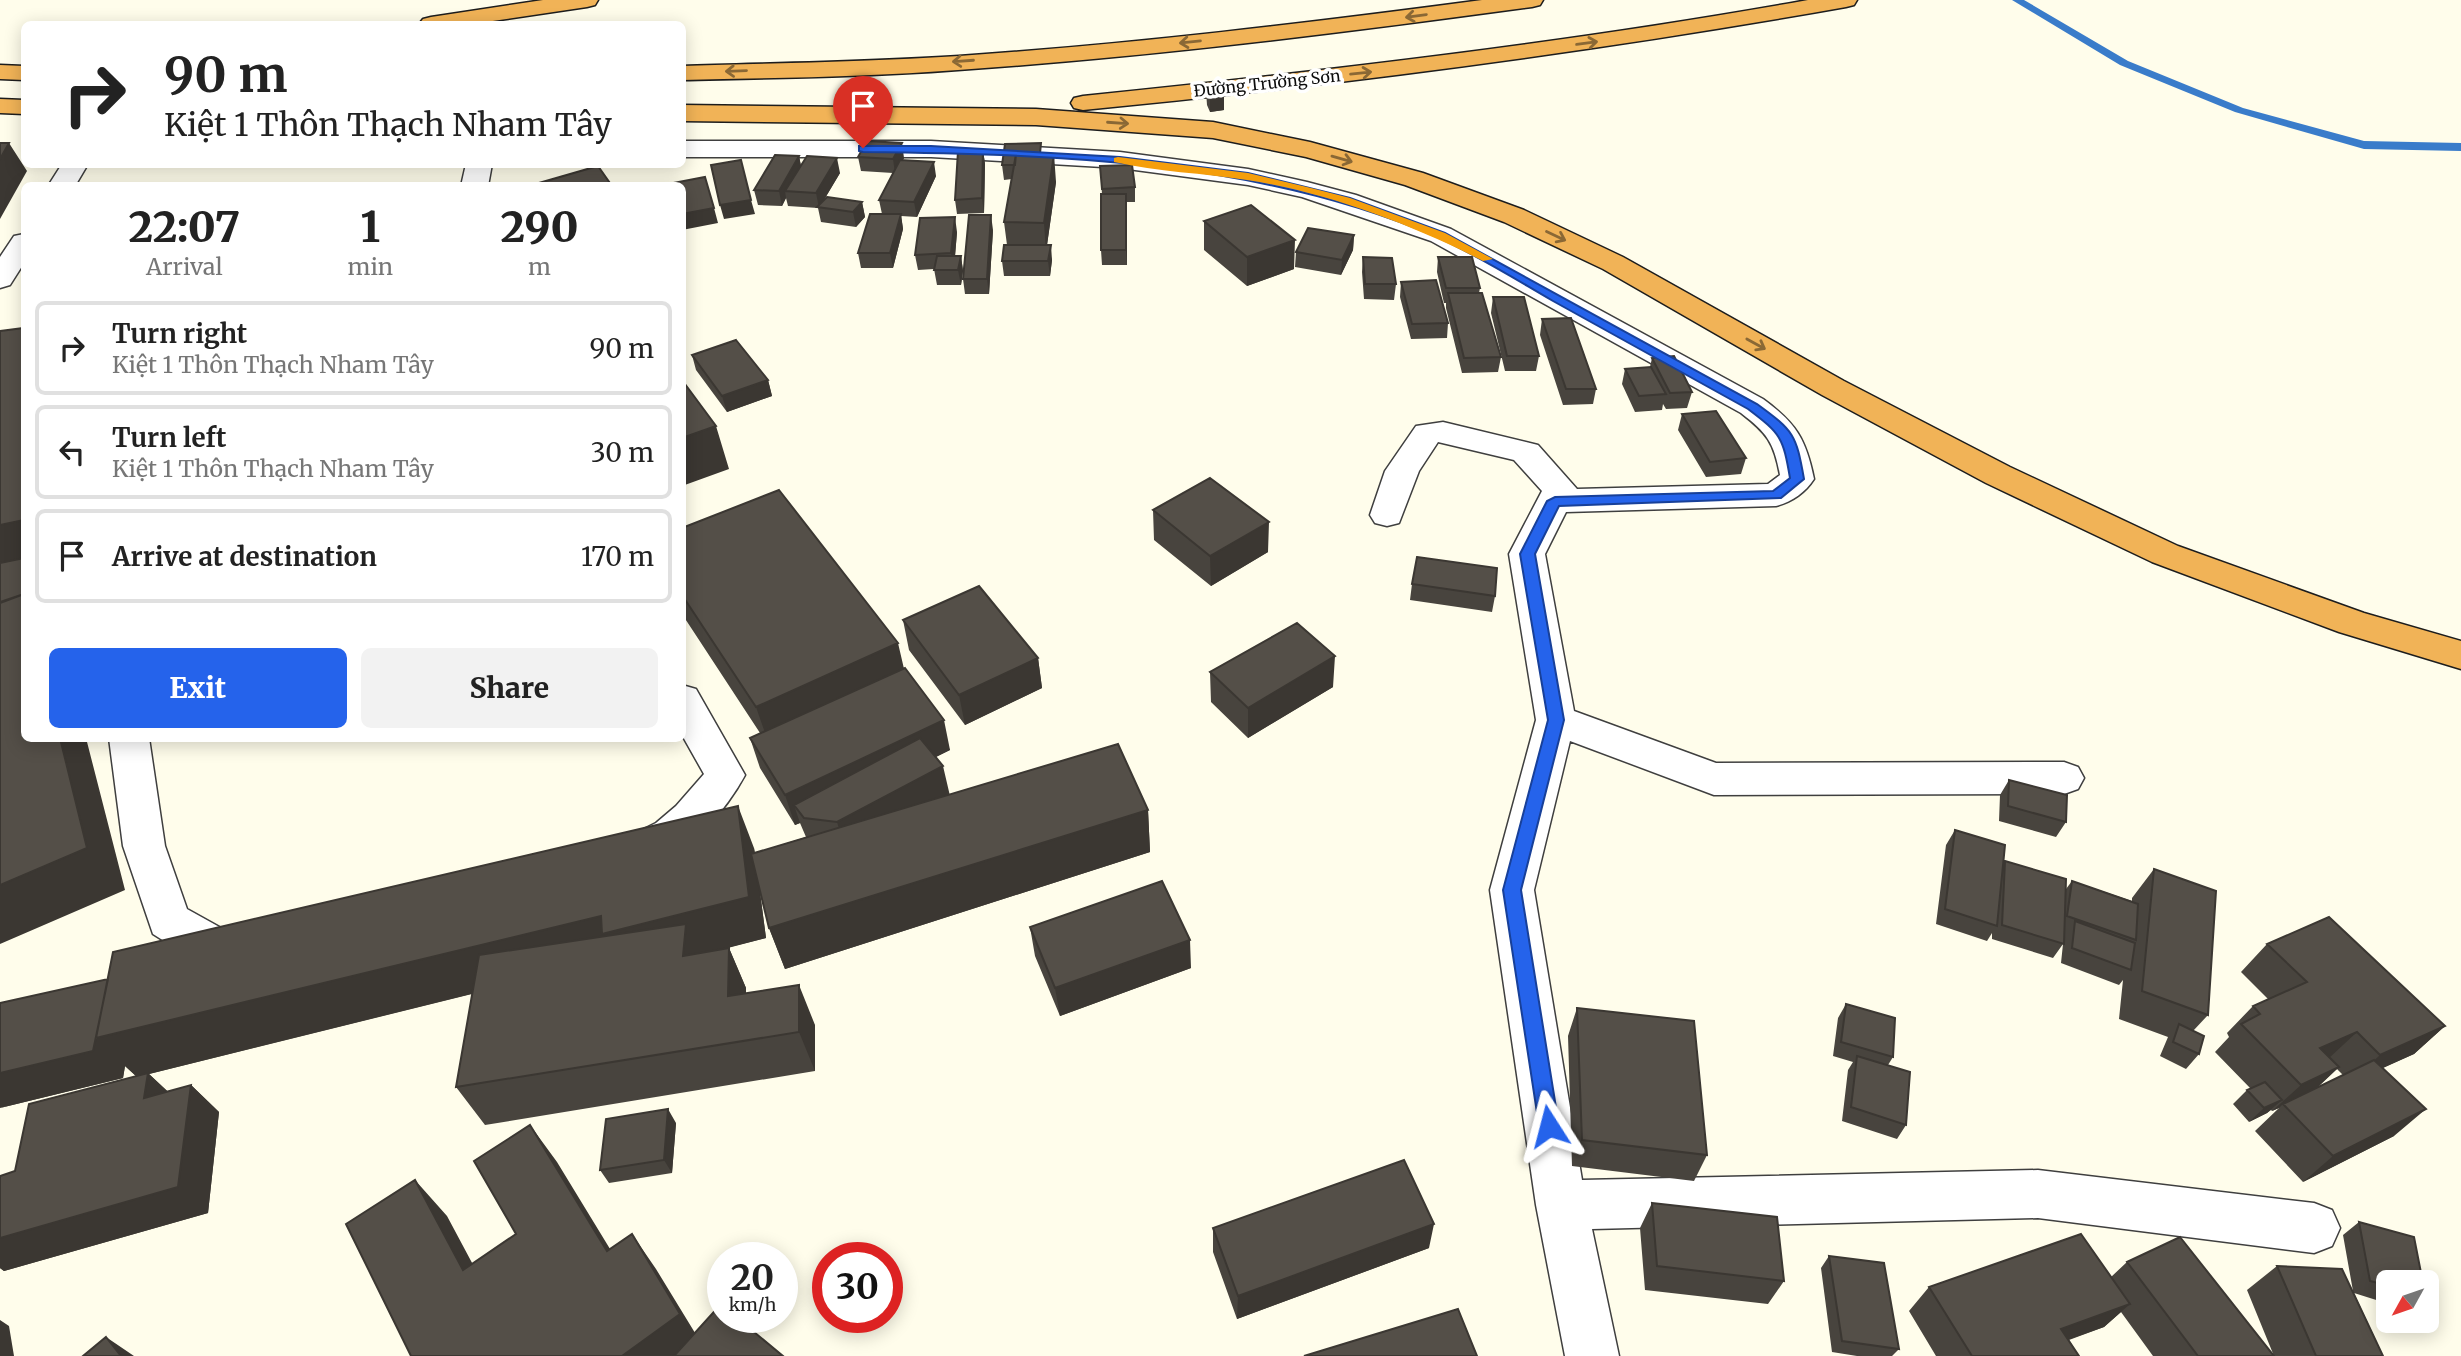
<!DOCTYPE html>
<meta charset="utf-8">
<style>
:root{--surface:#fff;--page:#f2f2f2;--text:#222;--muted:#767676;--line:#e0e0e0;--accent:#2563eb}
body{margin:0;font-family:Merriweather,serif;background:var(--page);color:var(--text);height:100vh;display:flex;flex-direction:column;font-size:26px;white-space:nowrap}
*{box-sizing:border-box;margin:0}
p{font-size:23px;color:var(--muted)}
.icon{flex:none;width:38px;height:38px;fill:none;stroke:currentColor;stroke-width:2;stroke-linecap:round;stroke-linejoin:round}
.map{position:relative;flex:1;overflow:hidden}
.sheet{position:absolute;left:21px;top:182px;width:665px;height:560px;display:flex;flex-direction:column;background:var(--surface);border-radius:10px;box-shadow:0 4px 18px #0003}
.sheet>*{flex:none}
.hud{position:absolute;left:21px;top:21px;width:665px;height:147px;border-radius:10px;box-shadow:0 4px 18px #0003;background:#fff;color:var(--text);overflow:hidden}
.needle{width:46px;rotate:230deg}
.controls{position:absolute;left:2376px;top:1270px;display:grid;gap:14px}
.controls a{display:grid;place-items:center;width:63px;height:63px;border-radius:10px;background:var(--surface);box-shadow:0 4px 18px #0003;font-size:35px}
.speed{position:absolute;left:707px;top:1242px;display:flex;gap:14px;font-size:35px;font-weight:700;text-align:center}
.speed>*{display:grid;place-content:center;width:91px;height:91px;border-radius:50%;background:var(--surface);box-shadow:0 4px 18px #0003;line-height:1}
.speed small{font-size:18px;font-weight:400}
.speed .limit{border:10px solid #d22;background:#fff;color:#111}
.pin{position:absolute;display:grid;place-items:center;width:60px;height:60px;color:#fff;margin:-72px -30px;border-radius:50% 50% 50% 0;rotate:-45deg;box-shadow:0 0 7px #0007}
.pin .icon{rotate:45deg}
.me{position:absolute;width:77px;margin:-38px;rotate:351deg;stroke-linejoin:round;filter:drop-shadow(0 0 5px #0008)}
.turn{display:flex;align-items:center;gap:24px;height:147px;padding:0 28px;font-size:32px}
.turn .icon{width:91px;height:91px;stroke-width:2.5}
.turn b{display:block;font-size:49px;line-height:60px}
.eta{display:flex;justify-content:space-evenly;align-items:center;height:119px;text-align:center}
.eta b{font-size:42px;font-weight:800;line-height:49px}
.primary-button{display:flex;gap:14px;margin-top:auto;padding:14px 28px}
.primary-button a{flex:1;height:80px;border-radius:10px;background:var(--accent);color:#fff;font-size:28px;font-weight:800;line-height:80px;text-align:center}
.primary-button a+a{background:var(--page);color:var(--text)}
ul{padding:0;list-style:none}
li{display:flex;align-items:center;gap:21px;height:94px;margin:0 14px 10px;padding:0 14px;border:4px solid var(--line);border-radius:10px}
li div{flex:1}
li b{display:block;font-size:26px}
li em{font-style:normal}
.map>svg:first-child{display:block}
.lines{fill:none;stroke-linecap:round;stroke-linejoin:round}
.stream{fill:#3a7cca;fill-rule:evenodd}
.minor-casing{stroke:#3f3f3f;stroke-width:3}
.highway-casing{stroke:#1d1d1d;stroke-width:3}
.minor{fill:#fff;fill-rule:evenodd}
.highway{fill:#f1b357;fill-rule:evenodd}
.wall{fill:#48443e;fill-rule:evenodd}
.shaded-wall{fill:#3b3732}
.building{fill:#544f48;stroke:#3b3732;stroke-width:2}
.oneway{stroke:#8a6835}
.route{fill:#2563eb;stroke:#184099;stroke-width:2}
.slow{fill:#f59e0b}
.labels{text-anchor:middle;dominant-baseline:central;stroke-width:7;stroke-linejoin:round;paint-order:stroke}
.far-street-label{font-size:16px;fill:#0c0c0c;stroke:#fff}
</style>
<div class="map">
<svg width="2461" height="1356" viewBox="0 0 2461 1356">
<rect width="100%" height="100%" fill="#fffdeb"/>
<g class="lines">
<path class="stream" d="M2012,0H2024L2128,61L2243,108L2364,141L2461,143V151L2364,149L2235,112L2120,65Z"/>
<defs>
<path id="minor" d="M682,141H931L1120,152L1248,169L1307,182L1356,195L1451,229L1763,399C1796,423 1806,439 1814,479C1805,493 1791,502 1776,506L1566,512L1545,554L1574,711L1716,763L2064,762L2078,767L2084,778L2078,789L2064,794L1714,795L1570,741L1534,890L1582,1180L2038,1170L2314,1203L2332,1210L2340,1228L2332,1246L2314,1253L2038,1218L1592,1229L1619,1356H1565L1536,1205L1490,890L1536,720L1509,554L1542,491L1514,460L1438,442L1419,471L1399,523L1387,526L1375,523L1370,515L1385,471L1416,426L1443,422L1538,445L1577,489L1768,484L1780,475C1774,442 1767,433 1741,413L1431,241L1302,197L1248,185L1120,168L931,157H682Z
M62,164H88L75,186H48Z
M466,164H492L488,186H461Z
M24,234V263L10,285L0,288V257L14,236Z
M682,685L696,689L745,775C729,805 685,863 647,864C643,864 636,861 632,859L626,847L632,835L656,823L676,806L704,774L682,735Z
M109,738H149L165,846L187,909L250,944L257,958L250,972L231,978L215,973L153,934L123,846Z"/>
<path id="highway" d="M543,0H598L595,5L587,7L472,24H419L423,19L431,17Z
M1482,0H1543L1540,5L1532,7C1341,33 1150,57 958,70C866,77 774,78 682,80V66C775,63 867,62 959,56C1134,44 1308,23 1482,0Z
M1808,0H1857L1854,5L1846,7C1593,52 1339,85 1083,110L1074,108L1071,103L1074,98L1083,96C1326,71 1568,43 1808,0Z
M0,65L24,66V80L0,79Z
M0,99L24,100V114L0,113Z
M682,105L1036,109L1213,122L1310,142L1423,173L1524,210L1623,257L1844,381L2010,467L2178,546L2364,613L2461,641V669L2339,632L2152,562L1986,483L1822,395L1603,269L1504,222L1405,185L1306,157L1213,138L1036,125L682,121Z"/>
</defs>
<use href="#minor" class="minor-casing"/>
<use href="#highway" class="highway-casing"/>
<use href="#minor" class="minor"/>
<use href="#highway" class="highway"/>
</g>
<path class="wall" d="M1206,91L1224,95V110L1210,112L1207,105Z
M983,150L985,164L984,213L957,214L955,200Z
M1042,154L1056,182L1047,245L1052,260L1050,276H1004L1002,261L1007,245L1004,222L1012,179L1004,180L1002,165Z
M799,156L801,166L840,173L824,200L862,202L865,217L856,227L821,222L818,208L788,206L786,198L782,206L758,205L754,190Z
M858,157L904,158L903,160L936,176L917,217L901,216L903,229L893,268H861L858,253L882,214L879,200L893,173L861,171Z
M1100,166L1135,187V202H1127V265H1102L1101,250L1102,194Z
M1204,221L1294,269L1247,286L1204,250Z
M993,230L989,294H965L963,279Z
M957,232L955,256H961L963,271L961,285H937L934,269L918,270L915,255Z
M1354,235L1353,250L1341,275L1295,267L1296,252Z
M1363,257L1396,284L1394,300L1364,299L1362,272Z
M1438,257L1480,288L1479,293L1501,357L1498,372L1462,373L1446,308V303H1444L1437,272Z
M1401,282L1448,323L1447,338L1411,339L1400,297Z
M1493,297L1539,356L1536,371H1505L1491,313Z
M1542,319L1596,389L1593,404L1563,405L1540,335Z
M692,355L768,380L772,396L727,412L696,370Z
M1652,358L1692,392L1687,408L1666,409L1663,404L1662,410L1635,412L1622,384L1625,369L1650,367Z
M1682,414L1746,458L1741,474L1706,477L1678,430Z
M1153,510L1268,552L1211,586L1154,540Z
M682,528L904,668L950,750L936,757L949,795L1148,810L1150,852L785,969L769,928L759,884L766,938L722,949L729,948L746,988V993L815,1025V1071L485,1125L456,1087L472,994L149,1074L168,1092L191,1085L219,1112L208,1213L4,1271L0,1268V1176L15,1171L136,1076L125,1066L123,1078L0,1108L754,848L755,853L806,837L800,823L795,825L760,768L750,738L760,733L682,614Z
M1412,584L1495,596L1492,612L1410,600Z
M903,620L1038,658L1042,688L965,725L909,650Z
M1210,672L1333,687L1248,738L1211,702Z
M2009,780L2066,822L2056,837L1999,821L2000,795Z
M1955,830L2003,864L2005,861L2066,889L2072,881L2132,901V898L2154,869L2208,1015L2193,1031L2199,1054L2186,1069L2160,1056L2168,1037L2119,1019L2123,980L2119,985L2061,963L2063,944L2053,958L1992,939V933L1987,941L1936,924L1946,845Z
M1030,927L1191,968L1060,1016L1035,956Z
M2267,944L2445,1026L2414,1054L2382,1068L2394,1136L2303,1182L2255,1131L2279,1108L2272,1111L2271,1110L2267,1113L2249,1122L2233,1104L2247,1090L2251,1089L2215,1052L2229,1037L2227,1033L2253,1006L2268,999L2241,972ZM2337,1069L2343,1075L2317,1088Z
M1846,1004L1893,1057L1888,1065L1906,1125L1897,1139L1842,1121L1848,1070L1853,1062L1833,1056L1838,1018Z
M1577,1008L1707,1155L1694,1181L1572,1166L1568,1036Z
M676,1123L672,1173L609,1183L600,1170Z
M1652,1203L1784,1281L1768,1304L1645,1290L1640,1228Z
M2359,1222L2389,1283V1304L2354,1293L2383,1356H2274L2247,1290L2277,1266L2353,1291L2343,1235Z
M1213,1228L1429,1248L1237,1319L1213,1252Z
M1829,1256L1899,1349L1892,1356H1857L1832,1352L1821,1268Z
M2127,1262L2274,1356H2153L2121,1312L2104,1327L2069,1340L2079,1356H1936L1909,1311L1929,1287L2111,1277Z"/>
<path class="shaded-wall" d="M1224,95V110L1210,112V97Z
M9,143L27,171L0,219V159Z
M902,143L904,158L895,173L893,159Z
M983,150L985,164L984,213L982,198Z
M1054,154L1056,182L1046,252L1044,223Z
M799,156L802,171L785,191L786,198L782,206L779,191Z
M837,158L840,173L819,208L816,193Z
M934,162L936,176L917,217L914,202Z
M1126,194L1127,209V265L1126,250Z
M751,200L755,214L724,219L720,205Z
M862,202L865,217L856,227L853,212Z
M714,208L718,223L682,230V214Z
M901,214L903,229L893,268L890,253Z
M991,215L993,230L989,294L987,279Z
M955,217L957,232L954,268L951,253Z
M1354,235L1353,250L1341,275L1342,260Z
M1295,240L1294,269L1247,286V257Z
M1051,245L1052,260L1050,276L1048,261Z
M961,256L963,271L961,285L958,270Z
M768,380L772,396L727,412L722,396Z
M716,426L729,469L682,486V438Z
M24,520V569L0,574V525Z
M1269,522L1268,552L1211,586L1210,556Z
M898,643L908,686L771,750L756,707Z
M1335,656L1333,687L1248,738V708Z
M1038,658L1042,688L965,725L959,695Z
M944,720L950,750L809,819L794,805L800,823L795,825L785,795Z
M60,738H86L125,890L0,944V885Z
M943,766L950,796L846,851L837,822Z
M738,806L754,848L766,938L701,955L615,958L149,1074L177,1100L144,1098L137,1077L125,1066L123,1078L0,1108V1073Z
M1148,810L1150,852L785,969L769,928Z
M1190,940L1191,968L1060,1016L1055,988Z
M729,948L746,988V1036L728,996Z
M799,985L815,1025V1071L799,1032Z
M2445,1026L2414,1054L2350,1083L2380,1055Z
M2357,1032L2328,1059L2320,1048Z
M2339,1067L2310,1094L2283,1104L2279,1108L2272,1111L2301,1085Z
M191,1085L219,1112L208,1213L4,1271L0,1268V1238Z
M2282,1100L2267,1113L2249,1122L2264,1108Z
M668,1109L676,1123L672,1173L664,1160Z
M2426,1109L2394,1136L2303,1182L2333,1156Z
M530,1125L557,1162L632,1285L607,1251Z
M415,1180L447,1216L494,1304L463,1270Z
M1434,1224L1429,1248L1237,1319L1238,1296Z
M632,1234L656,1269L703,1346L689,1356H622Z
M2130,1304L2104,1327L2036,1351L2061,1329Z
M0,1320L9,1326L14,1356H0Z
M106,1337L134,1356H121Z"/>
<path class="building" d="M1220,89L1224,95L1210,97L1206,91Z
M867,141L902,143L893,159L858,157Z
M0,143H9L0,159Z
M1041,143L1040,154H1016L1015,165H1002L1005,144Z
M983,150L982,198L955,200L958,151Z
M1016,154H1054L1044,223L1004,222Z
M775,155L799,156L779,191L754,190Z
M807,156L837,158L816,193L785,191Z
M741,160L751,200L720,205L711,165Z
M900,160L934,162L914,202L879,200Z
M1132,165L1135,187L1102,189L1100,166Z
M598,166L612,186H540L539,183Z
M705,177L714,208L682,214V186H673V183Z
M1101,194H1126V250H1101Z
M827,197L862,202L853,212L817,207Z
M1251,205L1295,240L1247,257L1204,221Z
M870,214H901L890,253H858Z
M969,215H991L987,279H963Z
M955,217L951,253L915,255L920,218Z
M1308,228L1354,235L1342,260L1296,252Z
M1004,245H1051L1048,261H1002Z
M937,256H961L958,270H934Z
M1363,257L1392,258L1396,284H1365Z
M1438,257H1472L1480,288H1446Z
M1436,280L1448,323L1412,324L1401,282Z
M1448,293H1482L1501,357L1464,358Z
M1493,297H1524L1539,356H1507Z
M1571,318L1596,389H1566L1542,319Z
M24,328V520L0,525V331Z
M736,340L768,380L722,396L692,355Z
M1674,356L1692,392L1670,393L1652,358Z
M1651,367L1666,394L1639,396L1625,369Z
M682,380L716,426L682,438Z
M1716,411L1746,458L1710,462L1682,414Z
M1210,478L1269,522L1210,556L1153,510Z
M779,490L898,643L756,707L682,595V528Z
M1417,557L1497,568L1495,596L1412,584Z
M24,558V594L0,602V563Z
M979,586L1038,658L959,695L903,620Z
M24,594V738H60L87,848L0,885V603Z
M1297,623L1335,656L1248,708L1210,672Z
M905,668L944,720L785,795L750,738Z
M920,738L943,766L837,822L804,818L794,805Z
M1118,744L1148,810L769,928L751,854Z
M2009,780L2067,795L2066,822L2008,806Z
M738,806L749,897L602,934L601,916L96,1038L113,952Z
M1955,830L2005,845L1997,926L1945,909Z
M2005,861L2066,879L2064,944L2002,925Z
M2154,869L2216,891L2208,1015L2142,991Z
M1162,881L1190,940L1055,988L1030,927Z
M2072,881L2138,904L2136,940L2067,916Z
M2329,917L2445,1026L2380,1055L2357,1032L2320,1048L2339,1067L2301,1085L2241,1024L2260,1014L2253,1006L2307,982L2267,944Z
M2075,921L2135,943L2131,970L2072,948Z
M686,924L683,956L729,948L728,996L799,985V1032L456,1087L479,955Z
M108,979L93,1051L0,1073V1003Z
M1846,1004L1895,1018L1893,1057L1841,1042Z
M1577,1008L1694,1021L1707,1155L1582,1140Z
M2179,1024L2204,1036L2199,1054L2173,1042Z
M1857,1056L1910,1072L1906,1125L1851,1107Z
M2374,1060L2426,1109L2333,1156L2283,1104Z
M148,1073L144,1098L191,1085L178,1187L0,1238V1176L15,1171L29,1104Z
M2265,1082L2282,1100L2264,1108L2247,1090Z
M668,1109L664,1160L600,1170L606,1119Z
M530,1125L607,1251L632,1234L680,1314L622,1356H411L346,1224L415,1180L463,1270L516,1234L474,1161Z
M1404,1160L1434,1224L1238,1296L1213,1228Z
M1652,1203L1777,1217L1784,1281L1657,1266Z
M2359,1222L2414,1237L2423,1283H2389V1286L2370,1281Z
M2081,1234L2130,1304L2061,1329L2079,1356H1972L1929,1287Z
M2180,1237L2274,1356H2198L2127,1262Z
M1829,1256L1884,1263L1899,1349L1842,1341Z
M2277,1266L2342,1269L2383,1356H2316Z
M721,1304L723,1305V1318H737L783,1356H674Z
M1458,1309L1477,1356H1304Z
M106,1337L121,1356H83Z"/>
<defs><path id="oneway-shaft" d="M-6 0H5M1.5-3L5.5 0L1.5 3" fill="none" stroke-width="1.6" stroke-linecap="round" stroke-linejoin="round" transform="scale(1.75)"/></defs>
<g class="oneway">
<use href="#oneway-shaft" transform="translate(1416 16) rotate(172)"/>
<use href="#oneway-shaft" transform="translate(1190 42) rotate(174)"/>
<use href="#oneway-shaft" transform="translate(1587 43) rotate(-8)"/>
<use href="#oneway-shaft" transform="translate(963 61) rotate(176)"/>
<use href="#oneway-shaft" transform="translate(736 71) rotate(178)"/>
<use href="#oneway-shaft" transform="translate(1361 73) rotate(-6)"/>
<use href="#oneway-shaft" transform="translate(1118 123) rotate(4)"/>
<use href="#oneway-shaft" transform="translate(1342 159) rotate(16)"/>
<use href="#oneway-shaft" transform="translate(1556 236) rotate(25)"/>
<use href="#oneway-shaft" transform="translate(1756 344) rotate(29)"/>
</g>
<path class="route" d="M859,146H931L1120,157L1248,173L1350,198L1445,233L1757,404C1794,431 1796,434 1804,479L1781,498L1559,506L1535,554L1564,720L1521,890L1559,1126L1556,1133L1549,1136L1542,1133L1539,1126L1503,890L1548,720L1520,554L1547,501L1555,497L1773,491L1790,478C1783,437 1781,434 1748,409C1683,373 1618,337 1553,301C1515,279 1477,255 1437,237C1260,160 1053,154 863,152L859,151Z"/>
<path class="slow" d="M1118,157L1248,173L1311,188L1350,198L1445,233L1493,259L1483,261C1410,224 1329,193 1247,180C1203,173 1158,172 1114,162V158Z"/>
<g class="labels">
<g class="far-street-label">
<text transform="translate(1267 83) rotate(-6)">Đường Trường Sơn</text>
</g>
</g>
</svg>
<div class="controls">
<a><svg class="needle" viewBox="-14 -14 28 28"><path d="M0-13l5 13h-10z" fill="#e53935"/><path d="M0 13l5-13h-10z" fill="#767676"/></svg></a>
</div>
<div class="speed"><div>20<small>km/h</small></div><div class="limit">30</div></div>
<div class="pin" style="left:863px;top:148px;background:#d93025"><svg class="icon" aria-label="arrive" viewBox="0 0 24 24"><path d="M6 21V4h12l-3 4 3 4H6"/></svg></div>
<svg class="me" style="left:1549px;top:1126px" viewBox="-20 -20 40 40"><path d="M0-17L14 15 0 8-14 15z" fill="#2563eb" stroke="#fff" stroke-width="4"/></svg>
<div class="hud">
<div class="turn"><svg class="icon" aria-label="right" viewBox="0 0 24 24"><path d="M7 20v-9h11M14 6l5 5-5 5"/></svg><div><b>90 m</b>Kiệt 1 Thôn Thạch Nham Tây</div></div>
</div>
<section class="sheet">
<div class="eta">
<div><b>22:07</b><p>Arrival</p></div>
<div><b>1</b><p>min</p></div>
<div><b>290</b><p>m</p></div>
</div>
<ul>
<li><svg class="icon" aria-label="right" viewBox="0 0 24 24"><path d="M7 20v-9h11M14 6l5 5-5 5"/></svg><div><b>Turn right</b><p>Kiệt 1 Thôn Thạch Nham Tây</p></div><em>90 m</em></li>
<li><svg class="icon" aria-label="left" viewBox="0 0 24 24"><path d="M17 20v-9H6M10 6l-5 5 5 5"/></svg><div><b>Turn left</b><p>Kiệt 1 Thôn Thạch Nham Tây</p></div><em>30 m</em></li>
<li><svg class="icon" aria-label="arrive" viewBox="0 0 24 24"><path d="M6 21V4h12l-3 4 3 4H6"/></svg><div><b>Arrive at destination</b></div><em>170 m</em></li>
</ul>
<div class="primary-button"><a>Exit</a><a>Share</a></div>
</section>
</div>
